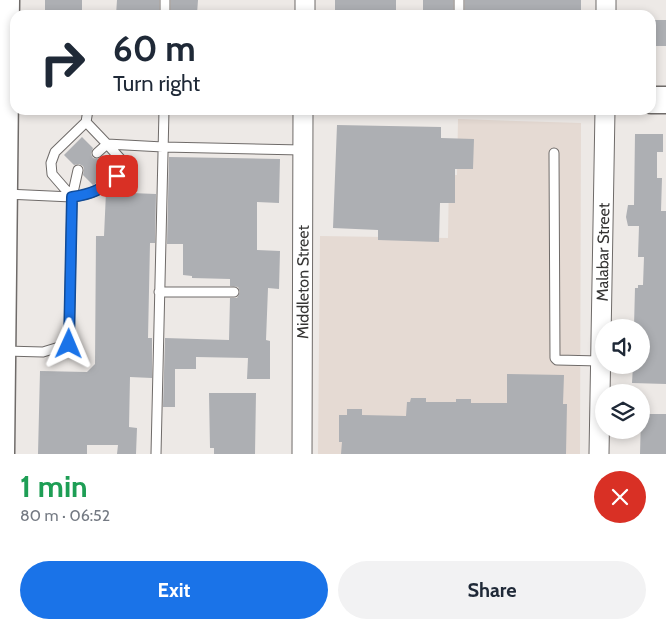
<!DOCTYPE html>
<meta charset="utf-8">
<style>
:root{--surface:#fff;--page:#f2f2f3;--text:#1f2937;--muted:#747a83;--accent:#1a73e8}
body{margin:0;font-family:Cabin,sans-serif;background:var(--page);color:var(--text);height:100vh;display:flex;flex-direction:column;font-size:19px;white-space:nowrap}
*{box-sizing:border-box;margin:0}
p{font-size:16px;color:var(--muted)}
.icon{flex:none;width:28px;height:28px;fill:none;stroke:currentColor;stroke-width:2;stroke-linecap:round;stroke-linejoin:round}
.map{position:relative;height:454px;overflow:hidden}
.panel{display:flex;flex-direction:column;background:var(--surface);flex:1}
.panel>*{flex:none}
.guide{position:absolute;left:10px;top:10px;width:646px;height:105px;border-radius:15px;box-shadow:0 2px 8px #0003;background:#fff;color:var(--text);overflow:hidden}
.tools{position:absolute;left:595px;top:319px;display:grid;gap:10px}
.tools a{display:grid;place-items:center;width:55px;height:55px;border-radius:50%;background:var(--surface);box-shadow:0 2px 8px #0003;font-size:25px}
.pin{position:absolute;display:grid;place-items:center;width:42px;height:42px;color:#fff;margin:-21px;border-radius:10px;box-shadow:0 2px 8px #0006}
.me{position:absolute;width:55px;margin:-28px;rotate:1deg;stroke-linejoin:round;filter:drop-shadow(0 0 4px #0008)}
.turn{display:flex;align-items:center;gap:18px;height:105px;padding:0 20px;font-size:22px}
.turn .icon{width:65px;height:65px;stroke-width:2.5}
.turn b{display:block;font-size:35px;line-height:42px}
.round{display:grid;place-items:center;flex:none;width:52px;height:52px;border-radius:26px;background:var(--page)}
.overview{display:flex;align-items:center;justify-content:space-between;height:85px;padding:0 20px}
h1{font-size:30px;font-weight:800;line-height:38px;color:#1e9e55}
.cta{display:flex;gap:10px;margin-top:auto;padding:10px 20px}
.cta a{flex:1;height:58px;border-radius:30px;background:var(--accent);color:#fff;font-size:20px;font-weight:800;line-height:58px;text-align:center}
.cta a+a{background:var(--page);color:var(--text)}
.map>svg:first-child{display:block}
.built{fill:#e5dad3}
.building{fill:#adafb3}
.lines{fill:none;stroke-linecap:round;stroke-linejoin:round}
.lane-casing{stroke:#6f6b69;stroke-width:11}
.street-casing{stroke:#6f6b69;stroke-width:21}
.secondary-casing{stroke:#6f6b69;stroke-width:29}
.lane{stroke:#fff;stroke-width:9}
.street{stroke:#fff;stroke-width:19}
.secondary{stroke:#fff;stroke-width:26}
.route-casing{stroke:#114b97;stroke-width:12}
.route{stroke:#1a73e8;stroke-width:9}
.labels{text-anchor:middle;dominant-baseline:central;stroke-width:4;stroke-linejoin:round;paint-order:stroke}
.street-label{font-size:16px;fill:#353433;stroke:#fbf6f4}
</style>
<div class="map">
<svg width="666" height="454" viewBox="0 0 666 454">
<rect width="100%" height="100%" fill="#ede9e6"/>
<path class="built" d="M458,119L581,123L580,454H318L320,236L448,238L449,175H457Z"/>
<path class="building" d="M45,0H82V15H45Z
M117,0H159V13H153L152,15H116Z
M171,0H198L197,14L171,13Z
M335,0H396V15H335Z
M423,0H453V15H423Z
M465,0H581V15H465Z
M651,20H666V46H651Z
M337,125L441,127V138L474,139L473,169H455V203H440L439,242L378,240V230L333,228Z
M635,134H663V152H657V178H662L661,211H666V384L632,383L633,365H641V326H634L635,288H638V285H643L644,257H638L639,226H628L626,217L628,205H634Z
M82,137L93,148L91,154L93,158L98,159L102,157L113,169L100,181L93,185L83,175L84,169L83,166L79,164L74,165L64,155Z
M169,157L280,159L279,203L257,202V250L280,251L279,289L268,288L266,340L270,341V379H247L248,358L196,357V369H175V407H163L165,338L229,340L230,298H237L240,292L238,287L230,286V279L192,278V276L183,275V244H167Z
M106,192L156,194L155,243H150L148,338H152V378L130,377L129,427L137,428L136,454H117L118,445H87V454H38L40,371L87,372L95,364L96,236H104Z
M507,374L564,375L563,404H567L566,454H341L342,442H339V415H347V409H362V415L406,416L407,402H410L411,398H426V402H456V399H471V403H507Z
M209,393H256L255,454H214V448H210Z
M644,414H666V454H640L641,417H644Z"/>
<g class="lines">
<defs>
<path id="lane" d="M165,15V0
M459,15V0
M86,122L107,144L163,147L302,150
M554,153L555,358L557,360L600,361
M72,197L52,174L51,163L55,152L86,122L88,110
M72,197C100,194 107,184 127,166L107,144L97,153
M72,197L78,170
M159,292H234
M5,351L43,352L69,344L72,197L6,194
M156,454L164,110"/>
<g id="street">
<path d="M305,15V0"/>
<path d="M606,15V0"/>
<path id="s1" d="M302,454L303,110"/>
<path id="s2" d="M599,454L605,110"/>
</g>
<path id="secondary" d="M651,100H666
M1,454L6,0"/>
</defs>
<use href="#lane" class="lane-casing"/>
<use href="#street" class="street-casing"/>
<use href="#secondary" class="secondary-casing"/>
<use href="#lane" class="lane"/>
<use href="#street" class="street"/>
<use href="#secondary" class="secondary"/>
</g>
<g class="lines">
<defs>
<path id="route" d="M69,344L72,197C92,194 101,190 117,176"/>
</defs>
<use href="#route" class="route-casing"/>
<use href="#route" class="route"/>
</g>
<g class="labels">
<g class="street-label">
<text stroke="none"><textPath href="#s2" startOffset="202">Malabar Street</textPath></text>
<text stroke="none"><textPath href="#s1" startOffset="172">Middleton Street</textPath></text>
</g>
</g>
</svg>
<div class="tools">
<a><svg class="icon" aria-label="sound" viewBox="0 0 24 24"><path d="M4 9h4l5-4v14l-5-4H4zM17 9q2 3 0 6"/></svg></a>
<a><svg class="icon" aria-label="layers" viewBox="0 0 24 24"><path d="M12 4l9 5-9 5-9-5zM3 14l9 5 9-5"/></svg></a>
</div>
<div class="pin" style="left:117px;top:176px;background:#d93025"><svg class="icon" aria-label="arrive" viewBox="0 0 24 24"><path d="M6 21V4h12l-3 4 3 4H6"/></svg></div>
<svg class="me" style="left:69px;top:344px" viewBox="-20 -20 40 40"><path d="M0-17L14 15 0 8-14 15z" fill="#1a73e8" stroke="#fff" stroke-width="4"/></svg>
<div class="guide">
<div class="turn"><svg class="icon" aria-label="right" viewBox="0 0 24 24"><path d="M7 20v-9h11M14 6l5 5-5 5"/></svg><div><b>60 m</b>Turn right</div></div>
</div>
</div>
<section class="panel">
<div class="overview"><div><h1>1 min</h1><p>80 m · 06:52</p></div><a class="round" style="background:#d93025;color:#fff"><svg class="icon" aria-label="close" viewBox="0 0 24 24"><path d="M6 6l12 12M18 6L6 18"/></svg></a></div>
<div class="cta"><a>Exit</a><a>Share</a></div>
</section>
